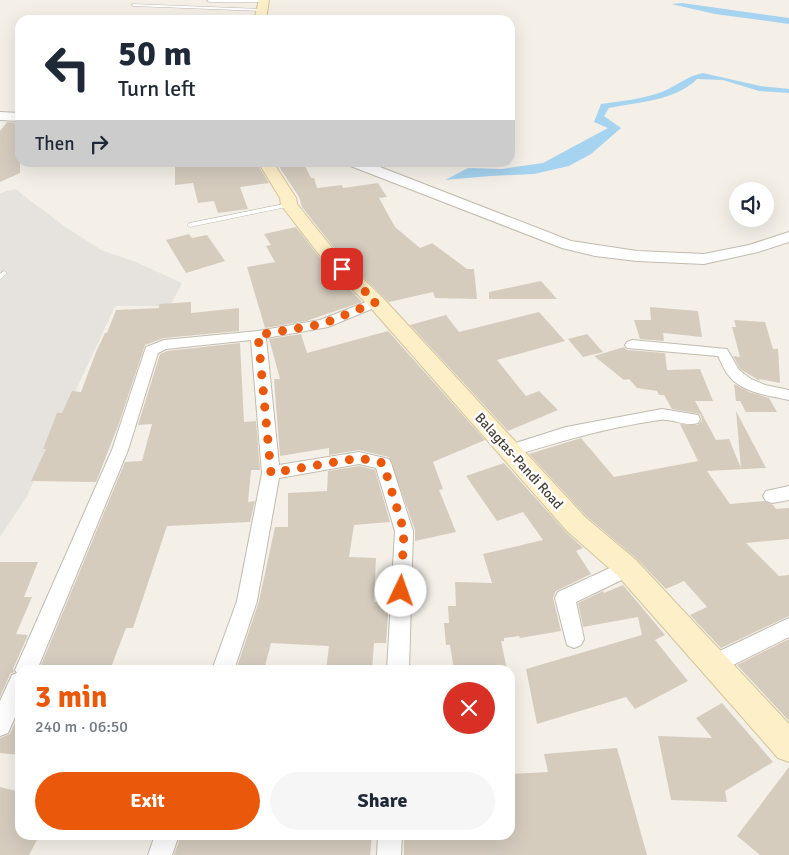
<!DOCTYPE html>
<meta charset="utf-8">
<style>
:root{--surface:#fff;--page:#f6f6f7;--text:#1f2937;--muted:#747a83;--accent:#ea580c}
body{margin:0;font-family:Signika,sans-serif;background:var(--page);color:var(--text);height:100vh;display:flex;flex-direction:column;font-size:19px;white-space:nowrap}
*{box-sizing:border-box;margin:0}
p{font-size:16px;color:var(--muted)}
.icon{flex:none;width:28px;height:28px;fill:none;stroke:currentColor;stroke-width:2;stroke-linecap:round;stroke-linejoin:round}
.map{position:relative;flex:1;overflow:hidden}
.side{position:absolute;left:15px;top:665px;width:500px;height:175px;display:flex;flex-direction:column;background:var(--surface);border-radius:15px;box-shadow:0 5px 20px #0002}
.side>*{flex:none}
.hud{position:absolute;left:15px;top:15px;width:500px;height:152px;border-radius:15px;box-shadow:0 5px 20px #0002;background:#fff;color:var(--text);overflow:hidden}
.tools{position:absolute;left:729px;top:182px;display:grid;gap:10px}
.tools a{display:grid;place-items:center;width:45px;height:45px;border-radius:50%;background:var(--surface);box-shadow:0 5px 20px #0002;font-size:25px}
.pin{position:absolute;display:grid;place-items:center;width:42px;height:42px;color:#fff;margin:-21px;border-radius:10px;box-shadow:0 2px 8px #0006}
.me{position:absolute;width:55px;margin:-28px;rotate:3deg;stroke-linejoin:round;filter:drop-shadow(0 0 4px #0008)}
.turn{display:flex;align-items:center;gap:18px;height:105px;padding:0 20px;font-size:22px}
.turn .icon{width:65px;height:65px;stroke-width:2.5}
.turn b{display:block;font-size:35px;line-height:42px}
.then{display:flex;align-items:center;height:48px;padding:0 20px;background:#0003;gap:10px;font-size:19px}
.round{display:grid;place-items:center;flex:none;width:52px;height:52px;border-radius:26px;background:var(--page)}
.headline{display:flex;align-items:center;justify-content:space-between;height:85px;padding:0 20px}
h1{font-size:30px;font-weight:700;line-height:38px;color:var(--accent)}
.action{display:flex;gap:10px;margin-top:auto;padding:10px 20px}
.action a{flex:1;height:58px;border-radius:30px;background:var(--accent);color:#fff;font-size:20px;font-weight:700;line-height:58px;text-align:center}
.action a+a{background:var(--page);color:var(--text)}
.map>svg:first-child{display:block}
.industrial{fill:#e6e2dd}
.water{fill:#a6d3ef}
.building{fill:#d5ccbe}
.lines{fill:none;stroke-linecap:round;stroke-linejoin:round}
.service-casing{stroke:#c2bbae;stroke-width:1}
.minor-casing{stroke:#c2bbae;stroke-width:2}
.tertiary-casing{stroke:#c2bbae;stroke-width:2}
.secondary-casing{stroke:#d3c399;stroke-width:2}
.service{fill:#fff;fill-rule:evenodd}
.minor{fill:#fff;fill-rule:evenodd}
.tertiary{fill:#fff;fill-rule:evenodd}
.secondary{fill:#fdf0c9;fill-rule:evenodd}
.route{stroke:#ea580c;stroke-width:9;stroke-dasharray:0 16.2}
.labels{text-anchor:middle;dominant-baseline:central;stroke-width:5;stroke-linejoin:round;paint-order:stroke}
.street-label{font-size:14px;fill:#474137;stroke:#fff}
</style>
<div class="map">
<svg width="789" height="855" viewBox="0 0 789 855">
<rect width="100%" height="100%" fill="#f4f0e8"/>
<path class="industrial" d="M15,189L64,226L101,250L136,262L182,283L170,306H115L26,498L0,537V193Z"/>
<path class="water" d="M682,3L789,18V24L715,14L671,4Z
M703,73L760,86L789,89V93L759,91L723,80L697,79C675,101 638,102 609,108L604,116L621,128L591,154L569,166L534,174L490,176L445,180L468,168L502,169L543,163L608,128L594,122L601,104C621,101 645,99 664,91C678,85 687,76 703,73Z"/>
<path class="building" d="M7,122L20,123V173L0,182V131Z
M175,162H256L269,183L240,187L248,209L218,213L214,201L198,203L193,183L175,185Z
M276,162H303L311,178H314L317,188L342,185L343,188L378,183L387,197L379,198L395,227L420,248L432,243L467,269H474L477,299L435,298L433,292L389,302L338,253L302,207L299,197Z
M296,227L324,263L362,302L306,321L265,328L247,267L275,262L266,246L271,245L264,234Z
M189,234L192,238L207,235L225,261L186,273L166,240Z
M541,281L557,299H489V292Z
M191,302V313L239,308V331L164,338L145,345L118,426L96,482L31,481L46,449H43L57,413H62L72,391L81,392L96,352L105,333H107L116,310L159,308V304Z
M650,307L698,311L702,337L663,333L664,341L640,339L634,320H651Z
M539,312L565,341L497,360L526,396L539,391L558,410L508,431L410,325L446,315L459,332Z
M734,320L765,322L773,349H778L780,383L759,379L760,381L740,369L733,356L740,357L732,327H736Z
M388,331L485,440L433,462L443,489L439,490L456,532L415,541V530L389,457L359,450L329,455V448L280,456L274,379H280L269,339L301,334L307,353Z
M587,334L603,352L583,357L568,339Z
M240,343L244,422L256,421L260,470H251L248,502L255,501L250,522L167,526L133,628H126L110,670H39L125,462L142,461L152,424L138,425L160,354L167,351Z
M624,347L627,350L665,353L667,370L700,369L713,401H695L716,440L729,439L741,468L736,411L766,468L707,471L730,504L764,501L773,505L776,509L789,508V539L746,543L779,576L789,575V616L721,648L690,615L707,607L684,581L666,589L637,559L586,516L529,454L581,438L614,477L698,461L680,424L698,425L702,420L700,414L672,409L664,395H659L657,391L637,388L629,379L624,380L594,356Z
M734,384L749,392L769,398L777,412H746L740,401H736Z
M504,463L566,532L583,548L576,551L591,574L556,591L553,598L561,631L520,638L519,636L504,638V641H501L507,670H454L450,645H446L444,623H449L448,606H456L455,582L492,583L483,554L543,540L523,512L497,521L466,476Z
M359,466L375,470L390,522L354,525L349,557L376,558L374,602L389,603L386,643H374L372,670H326L329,646L271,643L264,670H236L259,601L275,527H288V493L327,491L328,471Z
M0,562H38L24,597H32L16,634L28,635L13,669L14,672L10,674L0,697Z
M623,585L665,635L655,640L688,681L635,709L626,697L537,724L526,669L642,635L638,617L583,627L578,603L603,591L604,593Z
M789,639V721L737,665Z
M722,703L773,762L725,791L727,802L671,800L658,736L712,738L696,718Z
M20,711V755L0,753V738L10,734Z
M617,748L647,855H404V835H510V774L548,772L544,754Z
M789,767V855H760L737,836Z
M0,787L20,792V835L38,838L29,855H0Z
M181,835H372L370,855H174Z"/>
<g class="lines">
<defs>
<path id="service" d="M209,0H263L265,1L263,2H209L207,1Z
M132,4L262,9L264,10L262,11L133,6Z
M289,203L291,204V206L190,227L187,225L190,223Z
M4,271L7,273L2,278L0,279V274Z"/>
<path id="minor" d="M108,18H113L117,20H107Z
M376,298L381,299L383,302L381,305L328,327L266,338L279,465L359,452L389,459L391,463L413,531L409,670H387L395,531L376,468L359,464L279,478L257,601L234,670H212L237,601L262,473L251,340L166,349L158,353L128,450L37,670H20V706L8,733L0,736V701L12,675L17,673L15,670L112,450L146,347L164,340L258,331L320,320Z
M632,340L727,349L739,370L751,379L765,385L789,390V400C770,396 743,393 730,377C724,371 722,363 718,356L627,348L625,345L627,342Z
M662,409L698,415L700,419L698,423C685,427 672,418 660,420C608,427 559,442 509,457L503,455L501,451L503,447L566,427Z
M789,486V500L772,503L766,501L763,496L766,491Z
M627,560L634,562L637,568L634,574L576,602L584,639L581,645L574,648L567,645L555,598L558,592Z
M789,618V637L721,671L714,673L707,671L703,664L707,657Z
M155,835H179L172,855H148Z
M378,835H402L401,855H377Z"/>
<path id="tertiary" d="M0,112L20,113V121L0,120Z
M347,162H367L571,241L637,251L704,254L749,245L789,232V242L758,252L704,264L637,261L595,256L562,248L348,165Z"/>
<path id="secondary" d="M259,0H269L266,20H254Z
M258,162H273L296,198L297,204L337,254L383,298L585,517L636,560L789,724V762L778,758L618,576L567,531L369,306L325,262L281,205L280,198Z"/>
</defs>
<use href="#service" class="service-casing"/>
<use href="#minor" class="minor-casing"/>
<use href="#tertiary" class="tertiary-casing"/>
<use href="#secondary" class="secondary-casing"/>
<use href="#service" class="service"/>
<use href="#minor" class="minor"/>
<use href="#tertiary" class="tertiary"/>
<use href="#secondary" class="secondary"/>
</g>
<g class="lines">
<path class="route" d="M342,269L376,302L323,324L258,335L271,473L359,458L383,463L404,531L401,591"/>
</g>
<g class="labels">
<g class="street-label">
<text transform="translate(519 461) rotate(48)">Balagtas-Pandi Road</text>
</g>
</g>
</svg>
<div class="tools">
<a><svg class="icon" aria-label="sound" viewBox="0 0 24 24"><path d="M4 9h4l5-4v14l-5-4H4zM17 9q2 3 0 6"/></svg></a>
</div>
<div class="pin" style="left:342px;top:269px;background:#d93025"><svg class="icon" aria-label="arrive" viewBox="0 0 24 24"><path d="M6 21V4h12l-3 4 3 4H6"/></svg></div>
<svg class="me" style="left:401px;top:591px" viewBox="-20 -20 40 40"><circle r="19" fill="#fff"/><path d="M0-13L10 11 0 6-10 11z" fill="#ea580c"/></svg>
<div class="hud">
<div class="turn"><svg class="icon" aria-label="left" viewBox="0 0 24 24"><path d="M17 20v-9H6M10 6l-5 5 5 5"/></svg><div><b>50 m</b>Turn left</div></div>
<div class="then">Then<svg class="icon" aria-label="right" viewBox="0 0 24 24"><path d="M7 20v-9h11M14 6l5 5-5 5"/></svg></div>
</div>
<section class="side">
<div class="headline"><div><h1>3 min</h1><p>240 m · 06:50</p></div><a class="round" style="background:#d93025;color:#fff"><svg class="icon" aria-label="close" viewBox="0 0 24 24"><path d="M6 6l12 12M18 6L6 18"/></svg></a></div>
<div class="action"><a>Exit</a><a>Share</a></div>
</section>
</div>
